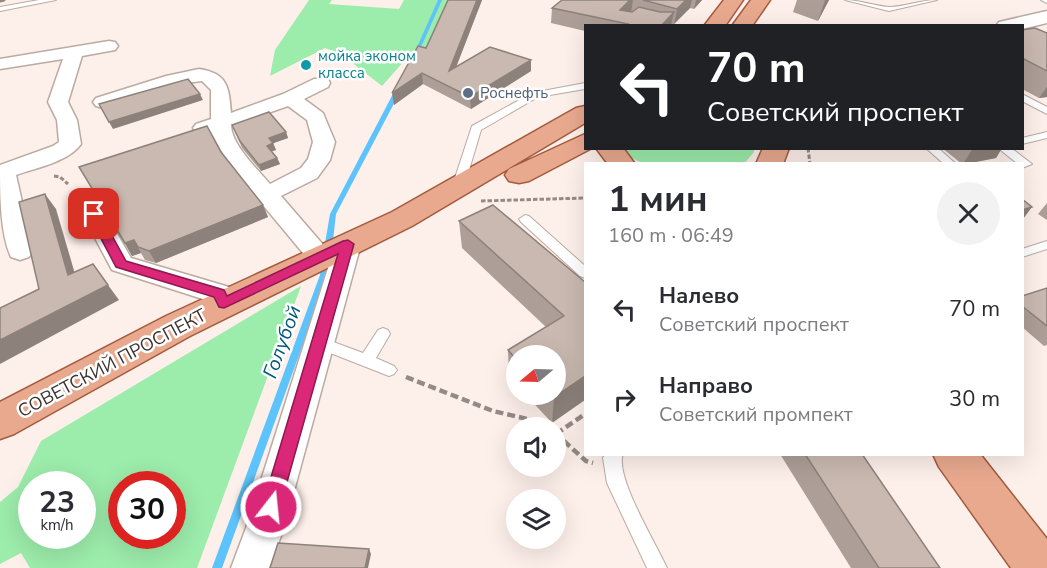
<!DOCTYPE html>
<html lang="ru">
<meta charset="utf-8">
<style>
:root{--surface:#fff;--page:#f2f2f3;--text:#2b2b33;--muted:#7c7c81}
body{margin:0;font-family:"Nunito Sans",sans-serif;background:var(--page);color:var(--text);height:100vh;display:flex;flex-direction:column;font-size:22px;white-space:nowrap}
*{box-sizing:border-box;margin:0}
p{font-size:20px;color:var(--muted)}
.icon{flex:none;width:33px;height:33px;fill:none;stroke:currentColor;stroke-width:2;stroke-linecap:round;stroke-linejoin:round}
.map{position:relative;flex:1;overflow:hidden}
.side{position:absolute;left:584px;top:162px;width:440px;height:294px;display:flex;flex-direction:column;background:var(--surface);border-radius:0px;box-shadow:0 6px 24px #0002}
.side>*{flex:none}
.hud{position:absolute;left:584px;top:24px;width:440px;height:126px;border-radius:0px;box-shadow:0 6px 24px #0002;background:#202124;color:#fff;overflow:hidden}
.needle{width:39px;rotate:251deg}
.fabs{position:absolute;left:506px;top:345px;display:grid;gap:12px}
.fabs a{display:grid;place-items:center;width:60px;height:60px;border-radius:50%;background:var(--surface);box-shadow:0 6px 24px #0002;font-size:30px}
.speed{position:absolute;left:18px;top:471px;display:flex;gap:12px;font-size:30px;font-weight:700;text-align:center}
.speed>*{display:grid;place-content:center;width:78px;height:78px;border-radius:50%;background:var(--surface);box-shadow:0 6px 24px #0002;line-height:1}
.speed small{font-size:15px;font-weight:400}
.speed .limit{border:9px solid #d22;background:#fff;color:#111}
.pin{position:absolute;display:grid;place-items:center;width:51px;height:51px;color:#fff;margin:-26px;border-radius:12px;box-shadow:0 3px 9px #0006}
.me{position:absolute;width:66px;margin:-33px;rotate:16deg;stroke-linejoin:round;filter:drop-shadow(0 0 4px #0008)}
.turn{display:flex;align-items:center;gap:21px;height:126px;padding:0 24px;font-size:27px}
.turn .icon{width:78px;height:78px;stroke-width:2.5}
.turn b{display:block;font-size:42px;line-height:51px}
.round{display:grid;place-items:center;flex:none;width:63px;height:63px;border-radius:32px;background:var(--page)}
.head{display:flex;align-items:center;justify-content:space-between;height:102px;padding:0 24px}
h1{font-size:36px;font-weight:700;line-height:45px}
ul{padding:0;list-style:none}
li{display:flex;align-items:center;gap:18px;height:90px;padding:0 24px}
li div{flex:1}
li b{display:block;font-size:22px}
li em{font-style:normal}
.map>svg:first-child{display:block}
.green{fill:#9cecab;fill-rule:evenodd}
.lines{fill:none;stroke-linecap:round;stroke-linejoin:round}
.stream{fill:#5dc3fc;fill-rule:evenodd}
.lane-casing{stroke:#baaba2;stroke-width:2}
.street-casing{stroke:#baaba2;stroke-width:3}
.secondary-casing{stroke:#baaba2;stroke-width:3}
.primary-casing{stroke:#a35b3d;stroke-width:3}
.path-far1{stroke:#948a86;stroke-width:3;stroke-dasharray:4.5 2;stroke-linecap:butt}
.path{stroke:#948a86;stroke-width:4.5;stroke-dasharray:8 4;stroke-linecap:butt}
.lane{fill:#fff;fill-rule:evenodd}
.street{fill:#fff;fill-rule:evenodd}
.secondary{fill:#fff;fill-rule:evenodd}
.primary{fill:#e9a98f;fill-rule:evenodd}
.rail{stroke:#928884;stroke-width:3}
.wall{fill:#ad9f97}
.shaded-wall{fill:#8d827b}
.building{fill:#c9b9b0;stroke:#8d827b;stroke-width:1.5}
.route{fill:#db2777;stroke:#8e194d;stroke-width:1.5}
.culture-dot{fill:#0f9aa8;stroke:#fff;stroke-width:2}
.service-dot{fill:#5c6f8a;stroke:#fff;stroke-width:2}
.labels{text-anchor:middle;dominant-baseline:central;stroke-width:5;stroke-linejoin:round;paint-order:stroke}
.far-culture-label{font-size:15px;fill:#0d838f;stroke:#fff;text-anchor:start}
.far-service-label{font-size:15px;fill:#4e5e75;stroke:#fff;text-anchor:start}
.street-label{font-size:18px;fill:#3b3431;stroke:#fff}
.water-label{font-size:20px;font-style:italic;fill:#02587d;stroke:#fff}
</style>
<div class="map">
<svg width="1047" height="568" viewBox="0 0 1047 568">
<rect width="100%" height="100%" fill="#fdefe9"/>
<path class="green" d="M309,0H332L329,4L399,9L404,0H454L431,51L405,60L382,86L341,54L325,48L270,76L275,50Z
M754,148V152L744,164L642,163L630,157L624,149Z
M301,286L197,568H30L21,553L0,564V502L18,487L41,441ZM82,484V536H32V484ZM172,484V536H122V484Z"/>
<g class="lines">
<path class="stream" d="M438,0H442L418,54L414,55V54Z
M397,90L400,92L336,214L332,249L328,251H325L324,249L330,214L394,92Z
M326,258L330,261L328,275L222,568H212L320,275L322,261Z"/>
<defs>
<path id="lane" d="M39,0H56L0,11V7Z
M845,0C860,0 874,6 889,7C904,7 921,0 937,0L889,11Z
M1041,0H1047V3Z
M585,83V89L538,97L481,130L464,187L462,189H454L452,187L472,126L532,93Z
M1022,94L1047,107V114L1022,101Z
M1047,132V138L1022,144V138Z
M926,148H938L956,164H944Z
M998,148H1011L1032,164L1022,168V164H1018Z
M525,215L529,216L585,266V278L580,276L521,222L519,219Z
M1047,241V249L1022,257V249Z
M383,328L388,330L390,334L376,358L394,366L397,370L394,374L389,376L315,347L313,343L315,339L320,337L363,353L378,330Z
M605,454H623C614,476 657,545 667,568H647L607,483L603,458Z"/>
<path id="street" d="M109,41L115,42L118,46L115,50L82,56L68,102L77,120L81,144C68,162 36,168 16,175L33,251L29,257L20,260L11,257C0,234 0,192 0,165L53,146L59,142L57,120L48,102L63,59L0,69V59Z
M199,69C228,73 229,88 231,113L283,94L314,79H328L330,83L328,87L304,99L323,113L335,142L330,160L317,178L281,196L332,255L339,238L348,235L357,238L361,244L284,528L269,568H231L246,528L329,265L321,267L312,264L228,163L211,132L203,134L196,132L193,128L196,124L211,119V90L202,81L178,84L103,108L96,106L93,102L96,98L166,76ZM288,106L307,120L313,142L308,159L301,168L270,184C258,170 232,145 231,126Z
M85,190L93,192L131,258L229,287L238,303L234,310L224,313L214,310L209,301L112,270L73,197L77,192Z"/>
<path id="secondary" d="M1047,11V23L1022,29V26H996L999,22Z"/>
<path id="primary" d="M724,0H743L725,26H704Z
M751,0H770L752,26H732Z
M585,106V123L412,226L190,336L14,434L0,439V402L166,316L392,212L576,108Z
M585,134V148H592L529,181L519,183L509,181L505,175L509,169Z
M596,148H623L635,164H608Z
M763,148H789L783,164H756Z
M933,454H980L1047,539V568H1011L939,467Z"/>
</defs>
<use href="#lane" class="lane-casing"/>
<use href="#street" class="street-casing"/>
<use href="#secondary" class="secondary-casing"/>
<use href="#primary" class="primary-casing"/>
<path class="path-far1" d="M808,148L810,164
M54,176L60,177L68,184
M481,201L585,198"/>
<path class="path" d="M406,377L493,411L536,421L546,428
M555,433L586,461L593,463
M556,434L585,414"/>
<use href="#lane" class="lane"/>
<use href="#street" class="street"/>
<use href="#secondary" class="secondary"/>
<use href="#primary" class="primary"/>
<path class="rail" d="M0,1L4,0"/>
</g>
<path class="wall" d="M448,0H482L456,67L531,71L471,109L423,84L394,105L426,48Z
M562,0H702L694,9L690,8L674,24H672L671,26H585V31L551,23L552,8Z
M797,0H829L818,21L793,12Z
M1022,30L1047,32V97L1039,98L1022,89Z
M232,125L286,132L288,138L273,143L276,150L272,151L277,158L280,164L261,171L242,148Z
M942,148H1002L996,158L967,164H962Z
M221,152L263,205L268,217L156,263L145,260L141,253L132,256L79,167Z
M1047,203V220L1038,214Z
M459,221L585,282L552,423L525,394H555L516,356V385L509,377L508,350L546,327L462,248Z
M1047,288V345L1044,346L1022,327V296Z
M780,454H862L940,568H851Z"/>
<path class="shaded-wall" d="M477,0H482L450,83L449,71Z
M630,0H633L631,13L620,10Z
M686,0H692L690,8L674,24L677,9Z
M696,0H702L694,9Z
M825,0H829L818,21Z
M674,12L671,26H661Z
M531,60V71L471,109L470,97Z
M422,73L423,84L394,105L392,93Z
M1047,87V97L1039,98Z
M200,94L203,100L113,129L109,122Z
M286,132L288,138L271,144L269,138Z
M273,143L276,150L269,152L267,146Z
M973,148H1002L996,158L963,164Z
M277,158L280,164L261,171L259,165Z
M45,194L56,209L80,291L68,275Z
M263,205L268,217L156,263L149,251Z
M1032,207L1023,219L1022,220V210Z
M134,240L141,253L132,256L125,243Z
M108,285L119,300L0,364V340Z
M585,376V400L552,423L554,397Z
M369,549L371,554L368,568H365Z"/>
<path class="building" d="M448,0H477L449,71L490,47L531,60L470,97L422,73L392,93L418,46L426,48Z
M562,0H630L620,10L632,12L639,7L660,12H674L661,26H626L628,24L552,8Z
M643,0H686L677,9Z
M1035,28L1047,33V71L1022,58V30Z
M188,79L200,94L109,122L99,104Z
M269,112L286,132L269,138L273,143L267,146L277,158L259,165L240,141L232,125Z
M207,126L221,152L263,205L149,251L138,247L134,240L125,243L79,167Z
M45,194L68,275L93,264L108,285L0,340V308L39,289L19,202Z
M1022,199L1032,207L1022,210Z
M493,205L585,282V376L554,397L551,394H555V356H516V359L508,350L564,316L459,221Z
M1047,288V326L1022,306V296Z
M805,454H862L940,568H879Z
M278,543L369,549L365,568H270Z"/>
<path class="route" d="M94,210L100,214L126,261L224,290L227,296L343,241L348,240L354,244L278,514L271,516L265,514L262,507L338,254L224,308L219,307L214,297L116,267L88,214Z"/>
<circle class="culture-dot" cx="306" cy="65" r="6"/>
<circle class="service-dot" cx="468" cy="93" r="6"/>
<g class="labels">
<g class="far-culture-label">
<text x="318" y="56">мойка эконом<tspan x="318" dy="17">класса</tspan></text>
</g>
<g class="far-service-label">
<text x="480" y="93">Роснефть</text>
</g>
<g class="street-label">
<text transform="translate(112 363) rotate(-28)">СОВЕТСКИЙ ПРОСПЕКТ</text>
</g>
<g class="water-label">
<text transform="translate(282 342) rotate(-70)">Голубой</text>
</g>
</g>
</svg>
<div class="fabs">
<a><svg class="needle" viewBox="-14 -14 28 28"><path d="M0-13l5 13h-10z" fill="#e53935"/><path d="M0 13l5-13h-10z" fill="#7c7c81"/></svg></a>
<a><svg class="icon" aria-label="sound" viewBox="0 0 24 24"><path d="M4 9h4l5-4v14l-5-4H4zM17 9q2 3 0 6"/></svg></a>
<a><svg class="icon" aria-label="layers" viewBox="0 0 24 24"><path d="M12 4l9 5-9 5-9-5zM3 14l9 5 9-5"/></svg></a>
</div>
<div class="speed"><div>23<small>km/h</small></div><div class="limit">30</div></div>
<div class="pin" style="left:94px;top:214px;background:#d93025"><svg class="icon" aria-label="arrive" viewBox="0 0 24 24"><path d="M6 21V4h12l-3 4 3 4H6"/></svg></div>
<svg class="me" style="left:271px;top:507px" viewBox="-20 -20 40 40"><circle r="17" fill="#db2777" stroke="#fff" stroke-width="3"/><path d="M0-11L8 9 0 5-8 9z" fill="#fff"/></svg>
<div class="hud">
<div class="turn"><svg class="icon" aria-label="left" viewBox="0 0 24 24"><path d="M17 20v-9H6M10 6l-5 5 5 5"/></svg><div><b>70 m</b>Советский проспект</div></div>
</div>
<section class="side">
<div class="head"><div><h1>1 мин</h1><p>160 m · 06:49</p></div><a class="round"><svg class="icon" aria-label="close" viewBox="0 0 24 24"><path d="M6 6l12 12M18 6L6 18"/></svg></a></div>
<ul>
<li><svg class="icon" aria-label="left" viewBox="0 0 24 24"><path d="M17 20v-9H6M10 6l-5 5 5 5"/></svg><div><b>Налево</b><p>Советский проспект</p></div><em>70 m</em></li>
<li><svg class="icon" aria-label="right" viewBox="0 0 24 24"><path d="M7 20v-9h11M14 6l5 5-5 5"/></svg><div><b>Направо</b><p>Советский промпект</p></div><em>30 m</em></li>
</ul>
</section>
</div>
